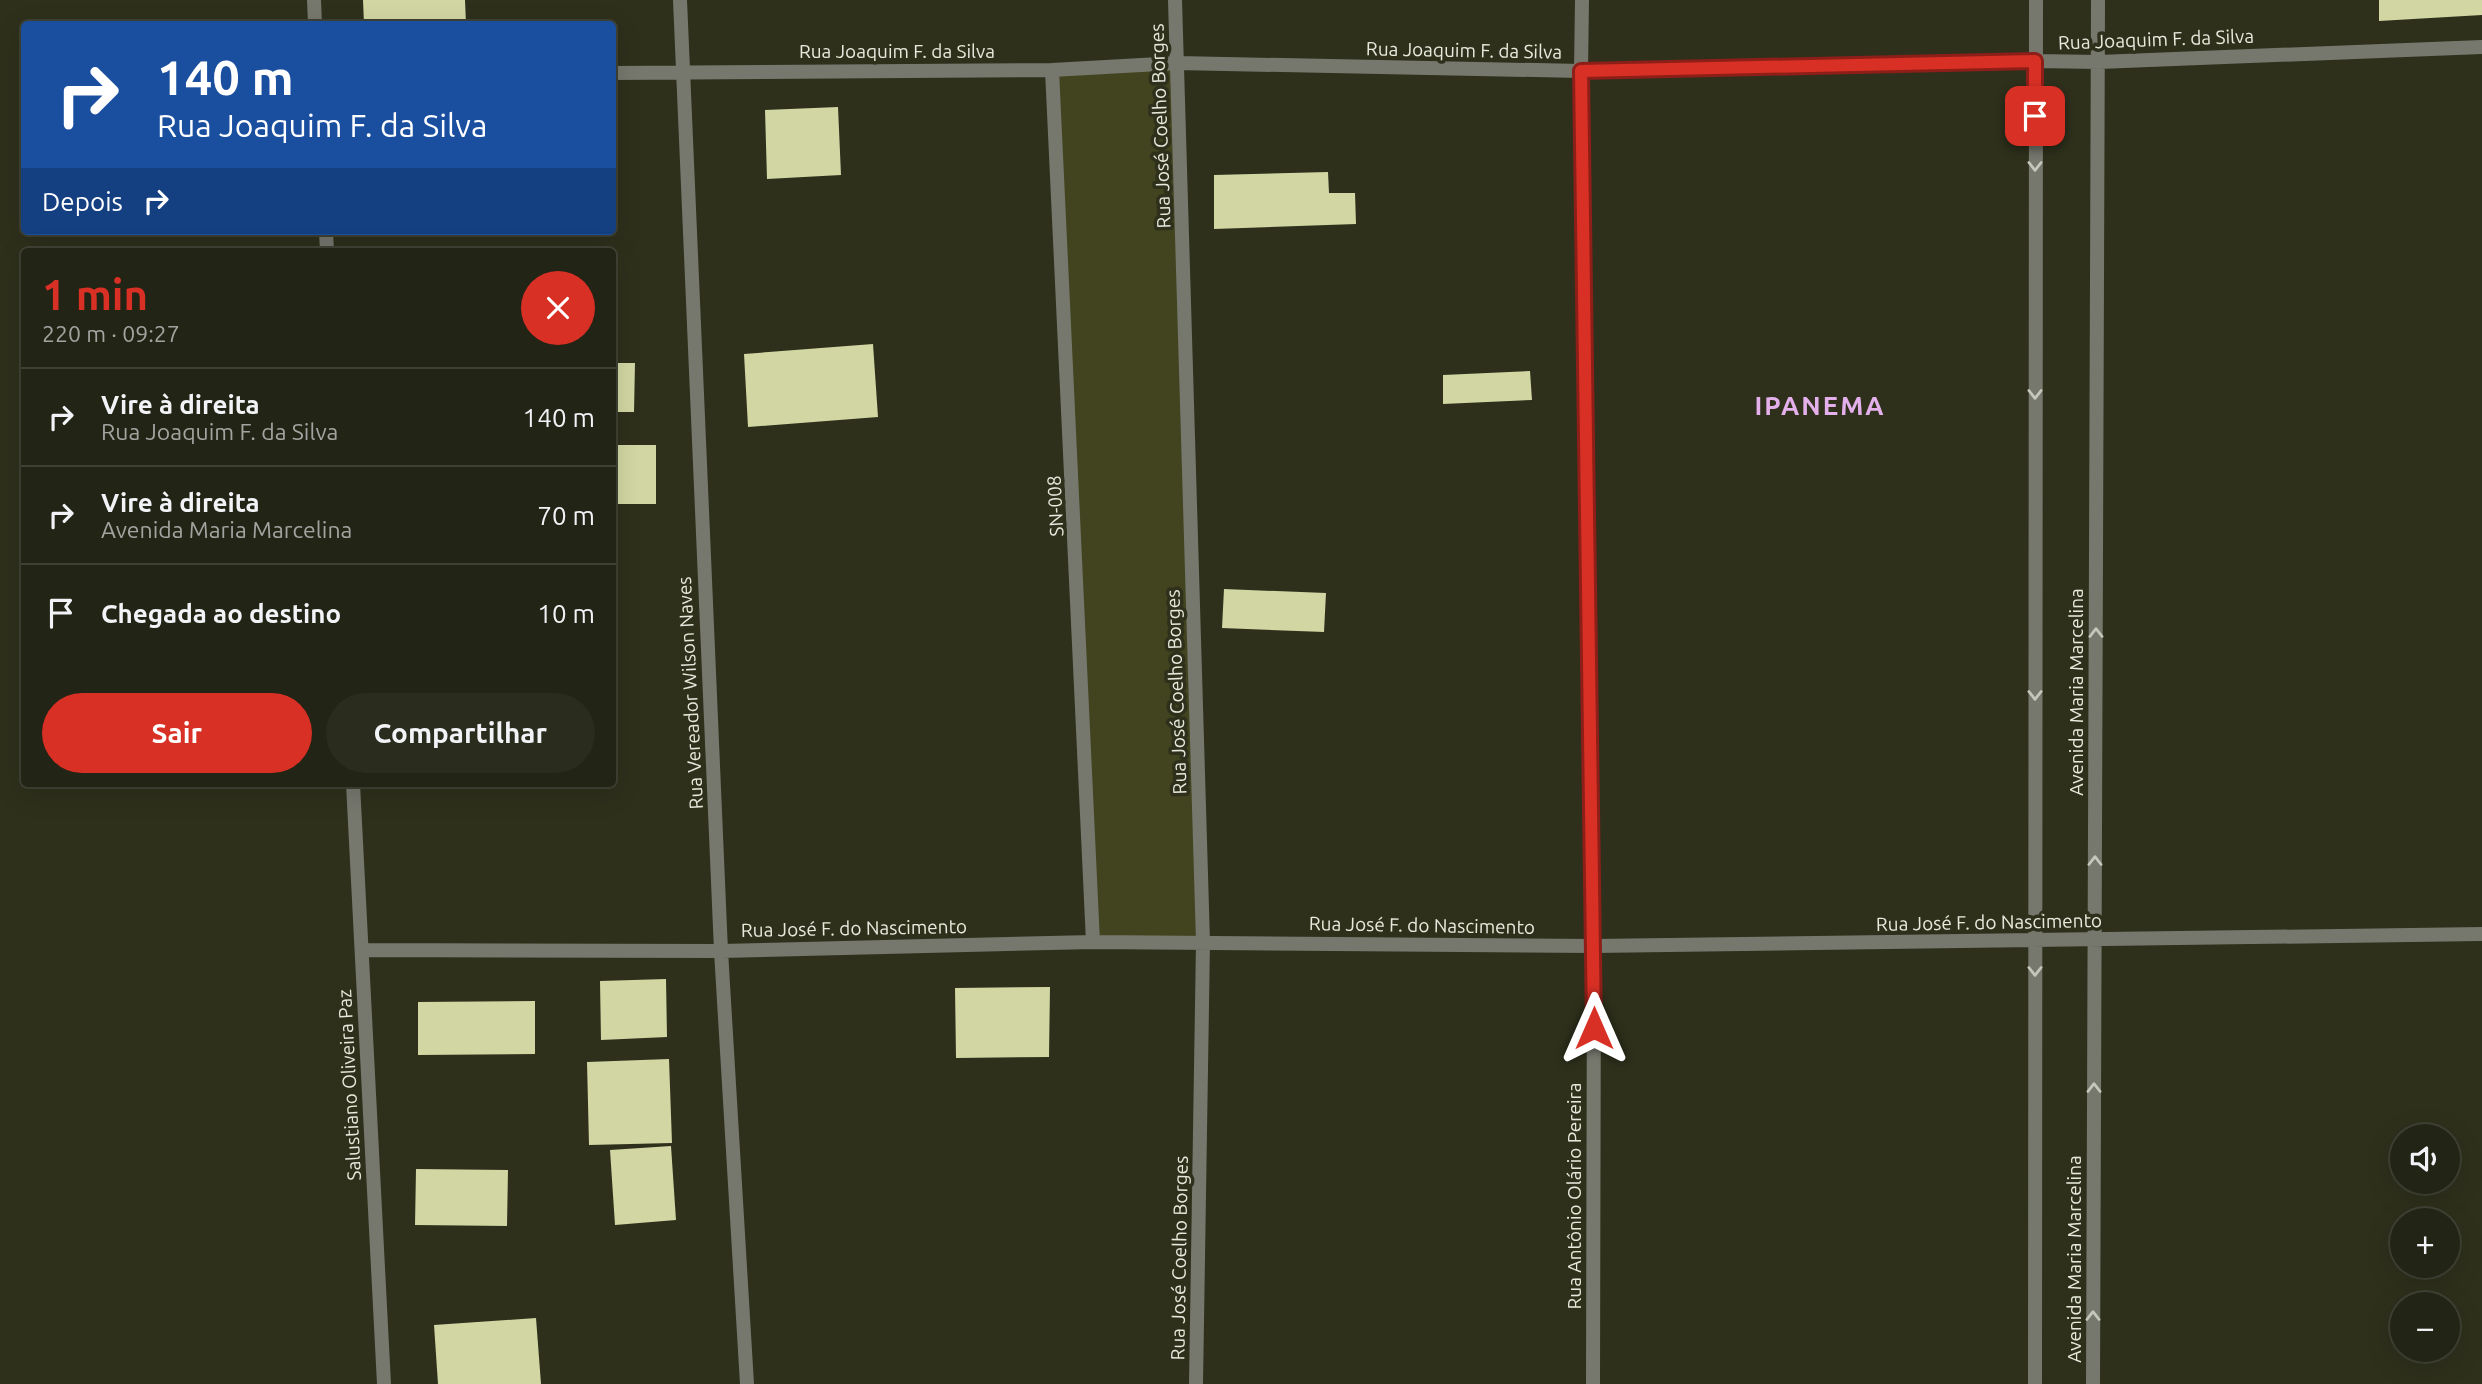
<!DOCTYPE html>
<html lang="pt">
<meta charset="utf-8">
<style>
:root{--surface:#222415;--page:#2a2c1e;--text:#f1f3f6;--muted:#a2a4a0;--line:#3f4134;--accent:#d93025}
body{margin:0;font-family:Ubuntu,sans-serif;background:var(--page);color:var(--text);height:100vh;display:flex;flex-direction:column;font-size:26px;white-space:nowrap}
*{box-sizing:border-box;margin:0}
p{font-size:23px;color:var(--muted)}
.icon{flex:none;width:38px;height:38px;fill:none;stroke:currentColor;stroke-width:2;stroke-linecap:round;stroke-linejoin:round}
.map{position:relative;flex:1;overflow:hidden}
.panel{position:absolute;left:21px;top:248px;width:595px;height:539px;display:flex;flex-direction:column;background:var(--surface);border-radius:7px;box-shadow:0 7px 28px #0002,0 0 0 2px var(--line)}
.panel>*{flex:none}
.top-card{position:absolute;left:21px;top:21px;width:595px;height:214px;border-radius:7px;box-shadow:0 7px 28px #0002,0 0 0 2px var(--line);background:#1a4fa0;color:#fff;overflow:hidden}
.tools{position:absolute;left:2390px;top:1124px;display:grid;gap:14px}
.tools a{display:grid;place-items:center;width:70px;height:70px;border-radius:50%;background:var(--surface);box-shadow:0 7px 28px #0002,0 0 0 2px var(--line);font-size:35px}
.pin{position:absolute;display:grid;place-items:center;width:60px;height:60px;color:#fff;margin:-30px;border-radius:14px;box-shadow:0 4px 10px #0006}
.me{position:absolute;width:77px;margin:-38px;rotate:0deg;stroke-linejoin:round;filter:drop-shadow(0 0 5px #0008)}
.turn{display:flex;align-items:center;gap:24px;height:147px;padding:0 21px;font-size:32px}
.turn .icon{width:91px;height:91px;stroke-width:2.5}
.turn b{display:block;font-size:49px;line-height:60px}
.then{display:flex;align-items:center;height:66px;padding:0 21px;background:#0003;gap:14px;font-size:26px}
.round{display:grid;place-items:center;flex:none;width:74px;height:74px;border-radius:37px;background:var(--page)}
.overview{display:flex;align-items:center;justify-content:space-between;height:119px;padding:0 21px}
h1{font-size:42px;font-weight:700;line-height:52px;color:var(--accent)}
.primary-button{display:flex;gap:14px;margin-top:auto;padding:14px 21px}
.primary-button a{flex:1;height:80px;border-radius:42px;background:var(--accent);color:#fff;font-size:28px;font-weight:700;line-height:80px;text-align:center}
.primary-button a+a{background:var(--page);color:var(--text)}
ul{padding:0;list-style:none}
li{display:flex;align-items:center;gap:21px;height:98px;padding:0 21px;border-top:2px solid var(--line)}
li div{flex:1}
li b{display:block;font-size:26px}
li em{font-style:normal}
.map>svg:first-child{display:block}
.green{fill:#41441f}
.building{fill:#d1d6a3}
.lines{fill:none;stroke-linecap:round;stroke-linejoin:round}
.street{stroke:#76786e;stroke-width:14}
.oneway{stroke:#c5c7bb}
.route-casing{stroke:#8d1f18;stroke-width:18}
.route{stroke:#d93025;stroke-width:12}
.labels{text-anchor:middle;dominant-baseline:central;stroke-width:7;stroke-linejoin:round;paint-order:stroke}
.street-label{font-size:19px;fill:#e7e9dc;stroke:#2e301c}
.district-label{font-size:26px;font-weight:bold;letter-spacing:2px;fill:#e4b0eb;stroke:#2e301c}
</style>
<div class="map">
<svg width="2482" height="1384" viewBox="0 0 2482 1384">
<rect width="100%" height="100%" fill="#2e301c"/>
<path class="green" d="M1177,63L1203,942H1093L1052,70Z"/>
<path class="building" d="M363,0H465L466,24H364Z
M2379,0H2482V15L2379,21Z
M838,107L841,175L767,179L765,110Z
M1328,172L1329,193H1355L1356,224L1214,229V175Z
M873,344L878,417L748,427L744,354Z
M612,363H635L634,412H612Z
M1530,371L1532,400L1443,404V375Z
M612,445H656V504H612Z
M1224,589L1326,593L1324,632L1222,628Z
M666,979L667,1037L601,1040L600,981Z
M1050,987L1049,1057L956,1058L955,988Z
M535,1001V1054L418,1055V1002Z
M669,1059L672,1143L589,1145L587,1062Z
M671,1146L676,1220L615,1225L610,1150Z
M416,1169L508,1170L507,1226L415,1225Z
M536,1318L541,1384H438L434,1325Z"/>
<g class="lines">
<path class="street" d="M314,0L315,24
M680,0L721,951L747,1384
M1175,0L1203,942L1196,1384
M1582,0L1581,71L1594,946L1593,1384
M1052,70L1093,942
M612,73L1052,70L1177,63L1581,71L2035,61L2099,62L2482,47
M326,231L327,252
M353,784L384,1384
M362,950L721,951L1093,942L1594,946L2482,934
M2035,1384L2036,0
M2093,1384L2098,0"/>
</g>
<defs><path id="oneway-chevron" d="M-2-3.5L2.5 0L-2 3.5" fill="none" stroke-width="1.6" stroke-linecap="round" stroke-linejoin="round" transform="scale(1.75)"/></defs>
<g class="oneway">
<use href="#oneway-chevron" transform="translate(2035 166) rotate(90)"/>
<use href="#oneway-chevron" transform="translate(2035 394) rotate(90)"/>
<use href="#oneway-chevron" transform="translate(2096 633) rotate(-90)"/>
<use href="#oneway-chevron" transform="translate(2035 695) rotate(90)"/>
<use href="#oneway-chevron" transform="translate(2095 861) rotate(-90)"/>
<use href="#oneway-chevron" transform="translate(2035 971) rotate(90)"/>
<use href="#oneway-chevron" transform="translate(2094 1088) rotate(-90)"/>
<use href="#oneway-chevron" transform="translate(2093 1316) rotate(-90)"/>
</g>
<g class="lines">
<defs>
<path id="route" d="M1594,1028L1581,71L2035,61V116"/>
</defs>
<use href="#route" class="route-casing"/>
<use href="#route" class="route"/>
</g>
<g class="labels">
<g class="street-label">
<text transform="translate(2156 39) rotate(-2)">Rua Joaquim F. da Silva</text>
<text transform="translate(1464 50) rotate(1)">Rua Joaquim F. da Silva</text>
<text x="897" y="51">Rua Joaquim F. da Silva</text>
<text transform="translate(1160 126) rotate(-92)">Rua José Coelho Borges</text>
<text transform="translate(1055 506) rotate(-93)">SN-008</text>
<text transform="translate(1176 692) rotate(-92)">Rua José Coelho Borges</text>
<text transform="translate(2076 692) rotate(-90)">Avenida Maria Marcelina</text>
<text transform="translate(690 693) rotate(-93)">Rua Vereador Wilson Naves</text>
<text transform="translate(1989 922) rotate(-1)">Rua José F. do Nascimento</text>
<text transform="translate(1422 925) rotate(1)">Rua José F. do Nascimento</text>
<text transform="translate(854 928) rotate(-1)">Rua José F. do Nascimento</text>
<text transform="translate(349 1085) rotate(-93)">Salustiano Oliveira Paz</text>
<text transform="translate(1574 1196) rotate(-90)">Rua Antônio Olário Pereira</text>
<text transform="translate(1179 1258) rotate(-89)">Rua José Coelho Borges</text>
<text transform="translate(2074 1259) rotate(-90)">Avenida Maria Marcelina</text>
</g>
<g class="district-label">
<text x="1820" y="405">IPANEMA</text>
</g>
</g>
</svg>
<div class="tools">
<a><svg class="icon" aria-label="sound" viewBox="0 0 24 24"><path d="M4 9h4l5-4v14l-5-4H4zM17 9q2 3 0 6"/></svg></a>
<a>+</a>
<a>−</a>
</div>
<div class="pin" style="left:2035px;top:116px;background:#d93025"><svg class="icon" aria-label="arrive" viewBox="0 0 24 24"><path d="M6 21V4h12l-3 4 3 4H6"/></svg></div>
<svg class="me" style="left:1594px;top:1028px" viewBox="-20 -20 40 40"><path d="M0-17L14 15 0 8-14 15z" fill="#d93025" stroke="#fff" stroke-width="4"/></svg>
<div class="top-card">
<div class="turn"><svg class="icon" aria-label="right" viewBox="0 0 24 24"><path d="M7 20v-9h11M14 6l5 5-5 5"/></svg><div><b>140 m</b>Rua Joaquim F. da Silva</div></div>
<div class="then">Depois<svg class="icon" aria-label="right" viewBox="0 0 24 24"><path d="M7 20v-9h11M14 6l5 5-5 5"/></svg></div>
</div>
<section class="panel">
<div class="overview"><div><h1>1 min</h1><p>220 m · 09:27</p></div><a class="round" style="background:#d93025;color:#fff"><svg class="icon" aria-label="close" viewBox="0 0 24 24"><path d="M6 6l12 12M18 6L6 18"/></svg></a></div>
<ul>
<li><svg class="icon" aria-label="right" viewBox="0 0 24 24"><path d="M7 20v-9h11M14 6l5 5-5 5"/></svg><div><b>Vire à direita</b><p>Rua Joaquim F. da Silva</p></div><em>140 m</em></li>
<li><svg class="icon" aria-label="right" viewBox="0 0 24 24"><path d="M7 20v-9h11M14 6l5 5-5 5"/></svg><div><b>Vire à direita</b><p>Avenida Maria Marcelina</p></div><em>70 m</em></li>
<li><svg class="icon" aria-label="arrive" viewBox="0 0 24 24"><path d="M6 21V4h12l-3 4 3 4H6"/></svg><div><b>Chegada ao destino</b></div><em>10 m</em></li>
</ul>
<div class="primary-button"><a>Sair</a><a>Compartilhar</a></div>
</section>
</div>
